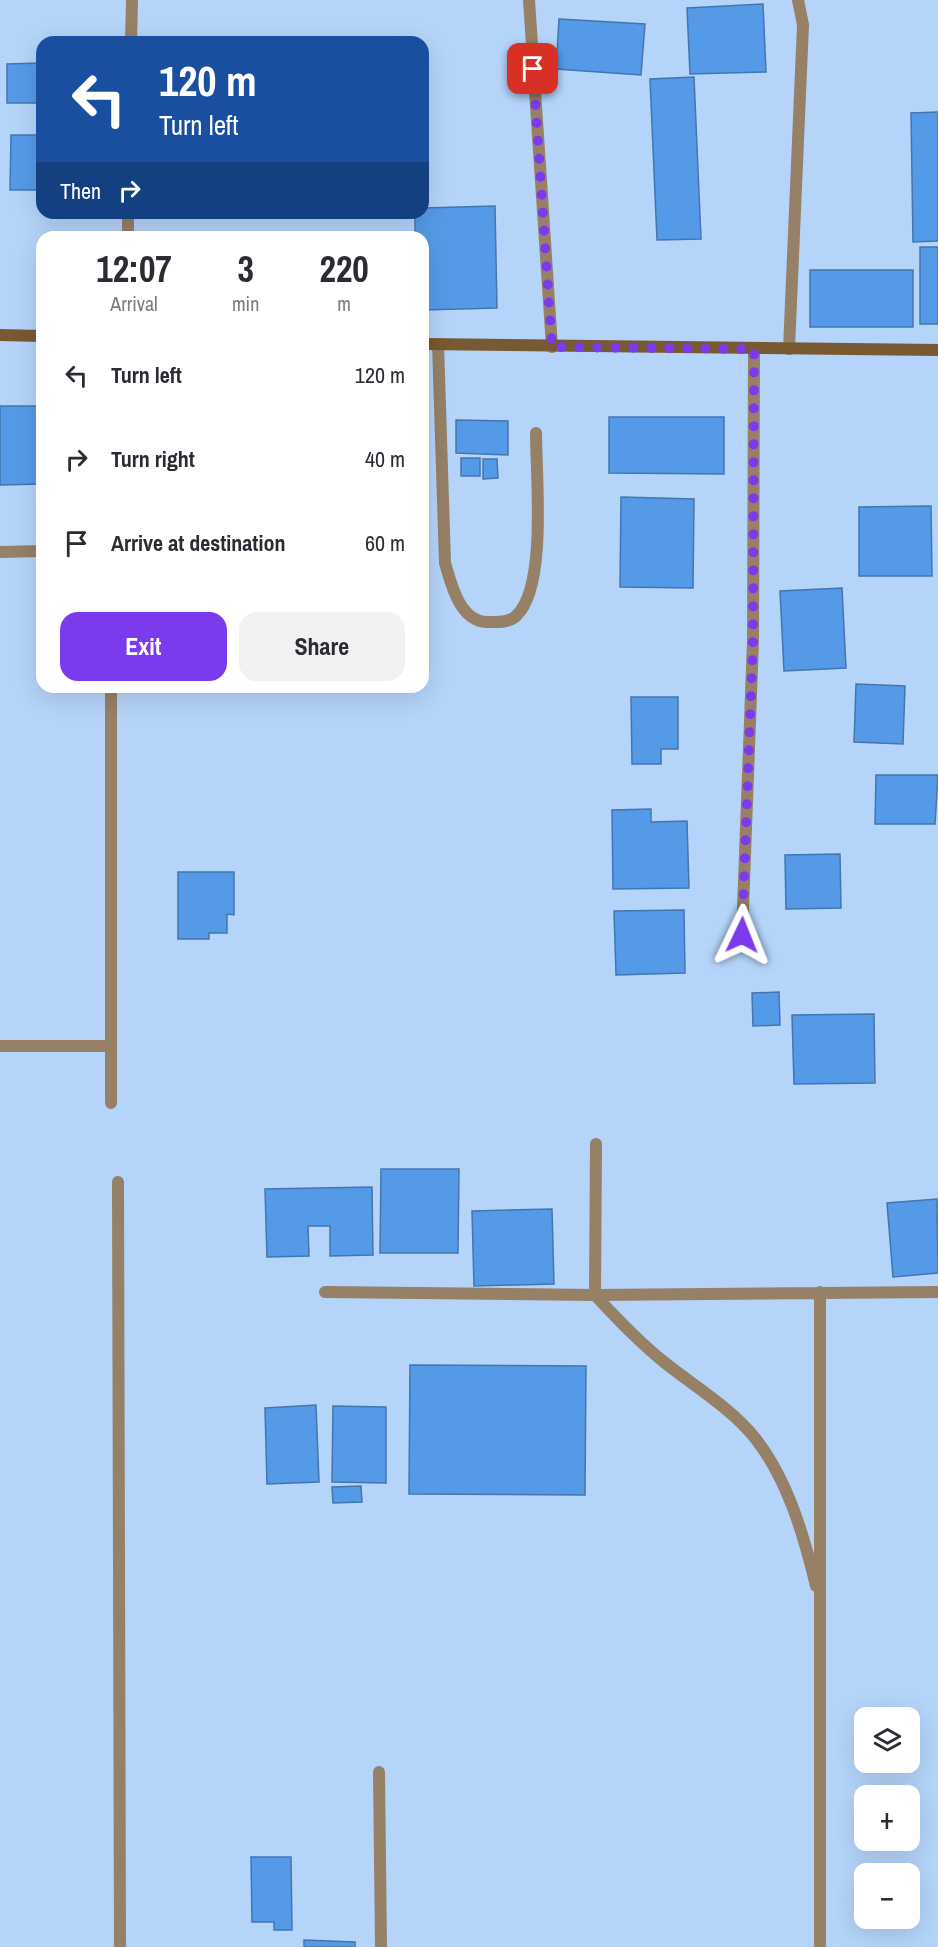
<!DOCTYPE html>
<meta charset="utf-8">
<style>
:root{--surface:#fff;--page:#f2f2f3;--text:#2b2b33;--muted:#7c7c81;--accent:#7c3aed}
body{margin:0;font-family:"Archivo Narrow",sans-serif;background:var(--page);color:var(--text);height:100vh;display:flex;flex-direction:column;font-size:22px;white-space:nowrap}
*{box-sizing:border-box;margin:0}
p{font-size:20px;color:var(--muted)}
.icon{flex:none;width:33px;height:33px;fill:none;stroke:currentColor;stroke-width:2;stroke-linecap:round;stroke-linejoin:round}
.map{position:relative;flex:1;overflow:hidden}
.panel{position:absolute;left:36px;top:231px;width:393px;height:462px;display:flex;flex-direction:column;background:var(--surface);border-radius:18px;box-shadow:0 6px 24px #0002}
.panel>*{flex:none}
.hud{position:absolute;left:36px;top:36px;width:393px;height:183px;border-radius:18px;box-shadow:0 6px 24px #0002;background:#1a4fa0;color:#fff;overflow:hidden}
.buttons{position:absolute;left:854px;top:1707px;display:grid;gap:12px}
.buttons a{display:grid;place-items:center;width:66px;height:66px;border-radius:12px;background:var(--surface);box-shadow:0 6px 24px #0002;font-size:30px}
.pin{position:absolute;display:grid;place-items:center;width:51px;height:51px;color:#fff;margin:-26px;border-radius:12px;box-shadow:0 3px 9px #0006}
.me{position:absolute;width:66px;margin:-33px;rotate:2deg;stroke-linejoin:round;filter:drop-shadow(0 0 4px #0008)}
.turn{display:flex;align-items:center;gap:21px;height:126px;padding:0 24px;font-size:27px}
.turn .icon{width:78px;height:78px;stroke-width:2.5}
.turn b{display:block;font-size:42px;line-height:51px}
.then{display:flex;align-items:center;height:57px;padding:0 24px;background:#0003;gap:12px;font-size:22px}
.eta{display:flex;justify-content:space-evenly;align-items:center;height:102px;text-align:center}
.eta b{font-size:36px;font-weight:700;line-height:42px}
.primary-button{display:flex;gap:12px;margin-top:auto;padding:12px 24px}
.primary-button a{flex:1;height:69px;border-radius:18px;background:var(--accent);color:#fff;font-size:24px;font-weight:700;line-height:69px;text-align:center}
.primary-button a+a{background:var(--page);color:var(--text)}
ul{padding:0;list-style:none}
li{display:flex;align-items:center;gap:18px;height:84px;padding:0 24px}
li div{flex:1}
li b{display:block;font-size:22px}
li em{font-style:normal}
.map>svg:first-child{display:block}
.building{fill:#559ae7;stroke:#4475ad;stroke-width:1.5}
.lines{fill:none;stroke-linecap:round;stroke-linejoin:round}
.minor{stroke:#968066;stroke-width:12}
.secondary{stroke:#785931;stroke-width:12}
.route{stroke:#7c3aed;stroke-width:10;stroke-dasharray:0 18}
</style>
<div class="map">
<svg width="938" height="1947" viewBox="0 0 938 1947">
<rect width="100%" height="100%" fill="#b4d4f9"/>
<path class="building" d="M763,4L766,72L690,74L687,8Z
M559,19L645,24L641,75L556,69Z
M42,63V103H7V64Z
M694,77L701,239L657,240L650,79Z
M938,112V241L913,242L911,113Z
M11,135H42V190H10Z
M495,206L497,308L423,310V237H415V213H423V208Z
M920,247H938V324H920Z
M810,270H913V327H810Z
M0,406H42V484L0,485Z
M609,417H724V474L609,473Z
M456,420L508,421V455L456,453Z
M461,458H480V476H461Z
M483,459H497L498,478L483,479Z
M621,497L694,499L693,588L620,587Z
M931,506L932,576H859V507Z
M842,588L846,668L784,671L780,591Z
M856,684L905,686L903,744L854,742Z
M631,697H678V749H661V764H632Z
M876,775H938L935,824H875Z
M651,809V822L687,821L689,888L613,889L612,810Z
M840,854L841,908L786,909L785,855Z
M178,872H234V915L227,914V933H209V939H178Z
M684,910L685,973L616,975L614,911Z
M779,992L780,1025L753,1026L752,993Z
M874,1014L875,1083L794,1084L792,1015Z
M381,1169H459L458,1253H380Z
M372,1187L373,1255L330,1256V1226H308L309,1256L267,1257L265,1189Z
M937,1199L938,1273L893,1277L887,1203Z
M552,1209L554,1284L474,1286L472,1211Z
M410,1365L586,1366L585,1495L409,1494Z
M316,1405L319,1482L267,1484L265,1408Z
M333,1406L386,1407V1483L332,1482Z
M361,1486L362,1502L333,1503L332,1487Z
M251,1857H291L292,1930H274V1922H252Z
M304,1940L355,1942V1947H304Z"/>
<g class="lines">
<path class="minor" d="M529,0L552,347
M131,42L132,0
M128,237V213
M438,344L445,563C451,583 459,621 487,622C497,622 510,623 517,615C547,586 536,476 536,433
M789,349L803,25L798,0
M0,552L42,551
M111,687V1103
M742,935L753,641L754,349
M0,1046H111
M596,1144L595,1295C617,1319 639,1342 664,1362C694,1386 731,1408 755,1438C788,1480 804,1536 816,1586
M118,1182L120,1947
M325,1292L595,1295L938,1292
M820,1292V1947
M379,1772L381,1947"/>
<path class="secondary" d="M0,335L42,336
M423,344L938,350"/>
</g>
<g class="lines">
<path class="route" d="M533,69L552,347L754,349L753,640L742,935"/>
</g>
</svg>
<div class="buttons">
<a><svg class="icon" aria-label="layers" viewBox="0 0 24 24"><path d="M12 4l9 5-9 5-9-5zM3 14l9 5 9-5"/></svg></a>
<a>+</a>
<a>−</a>
</div>
<div class="pin" style="left:533px;top:69px;background:#d93025"><svg class="icon" aria-label="arrive" viewBox="0 0 24 24"><path d="M6 21V4h12l-3 4 3 4H6"/></svg></div>
<svg class="me" style="left:742px;top:935px" viewBox="-20 -20 40 40"><path d="M0-17L14 15 0 8-14 15z" fill="#7c3aed" stroke="#fff" stroke-width="4"/></svg>
<div class="hud">
<div class="turn"><svg class="icon" aria-label="left" viewBox="0 0 24 24"><path d="M17 20v-9H6M10 6l-5 5 5 5"/></svg><div><b>120 m</b>Turn left</div></div>
<div class="then">Then<svg class="icon" aria-label="right" viewBox="0 0 24 24"><path d="M7 20v-9h11M14 6l5 5-5 5"/></svg></div>
</div>
<section class="panel">
<div class="eta">
<div><b>12:07</b><p>Arrival</p></div>
<div><b>3</b><p>min</p></div>
<div><b>220</b><p>m</p></div>
</div>
<ul>
<li><svg class="icon" aria-label="left" viewBox="0 0 24 24"><path d="M17 20v-9H6M10 6l-5 5 5 5"/></svg><div><b>Turn left</b></div><em>120 m</em></li>
<li><svg class="icon" aria-label="right" viewBox="0 0 24 24"><path d="M7 20v-9h11M14 6l5 5-5 5"/></svg><div><b>Turn right</b></div><em>40 m</em></li>
<li><svg class="icon" aria-label="arrive" viewBox="0 0 24 24"><path d="M6 21V4h12l-3 4 3 4H6"/></svg><div><b>Arrive at destination</b></div><em>60 m</em></li>
</ul>
<div class="primary-button"><a>Exit</a><a>Share</a></div>
</section>
</div>
